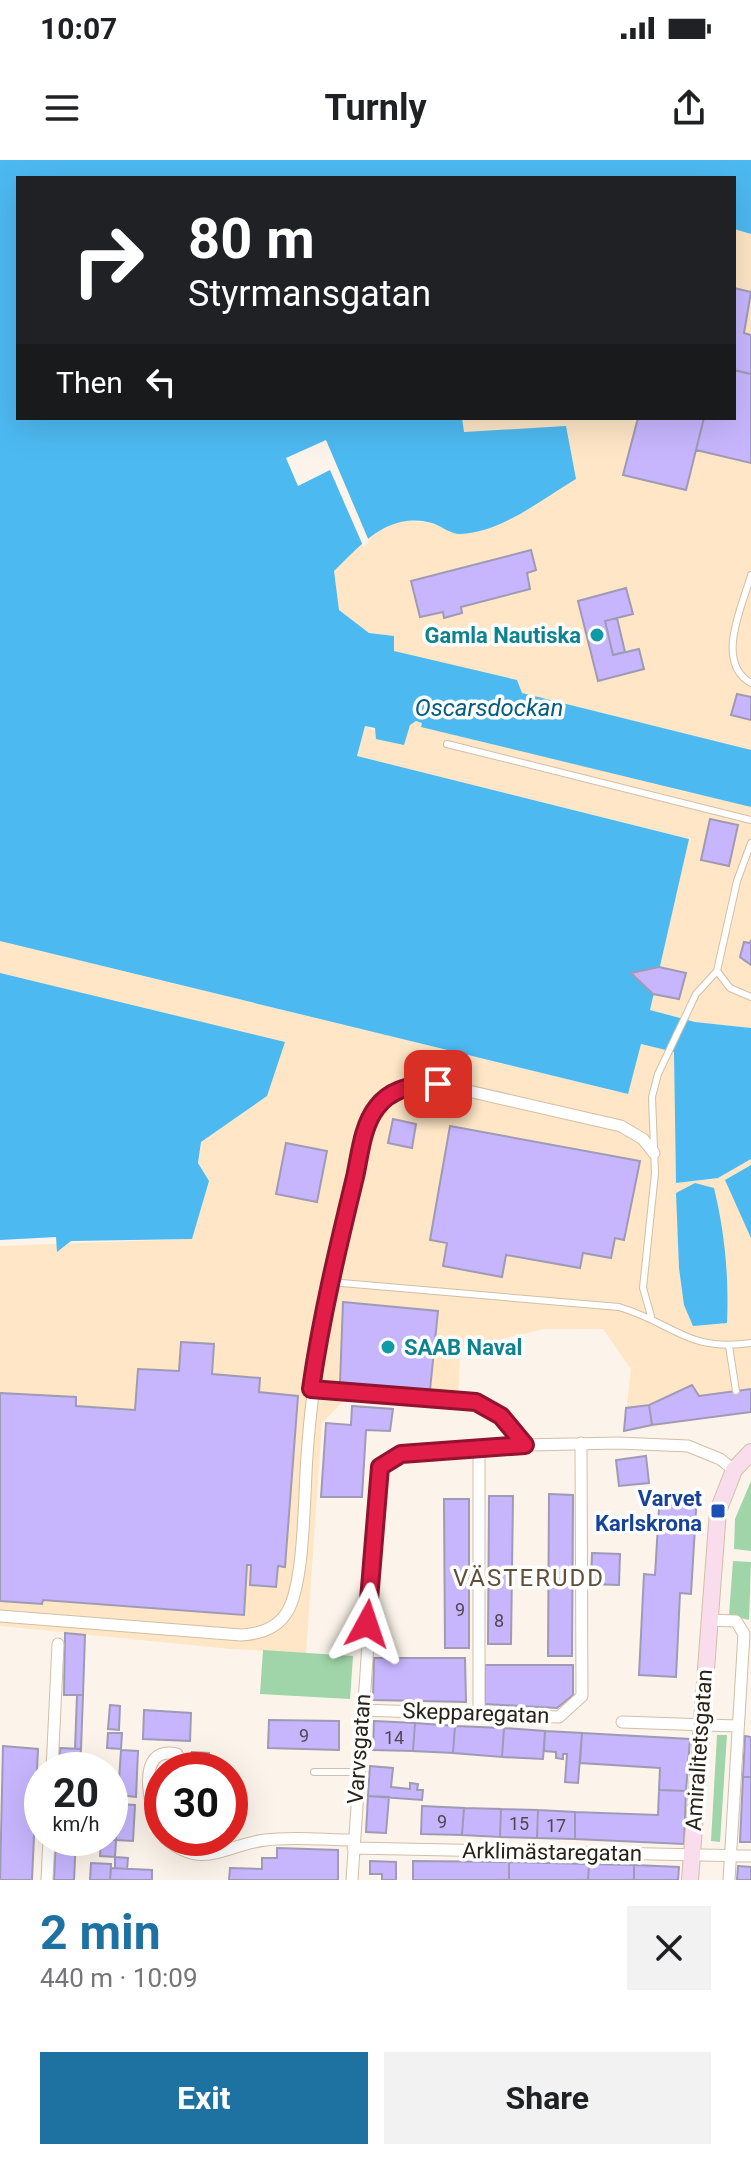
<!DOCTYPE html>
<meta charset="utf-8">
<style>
:root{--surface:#fff;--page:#f2f2f2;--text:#202124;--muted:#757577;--accent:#1d72a2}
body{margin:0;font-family:Roboto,sans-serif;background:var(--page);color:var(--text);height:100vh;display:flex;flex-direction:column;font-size:30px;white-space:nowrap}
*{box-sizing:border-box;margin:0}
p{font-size:26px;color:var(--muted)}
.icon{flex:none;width:44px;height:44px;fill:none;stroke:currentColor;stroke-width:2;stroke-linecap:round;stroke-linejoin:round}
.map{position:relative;height:1720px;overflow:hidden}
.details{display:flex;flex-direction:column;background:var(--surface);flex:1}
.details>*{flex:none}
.guide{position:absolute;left:16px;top:16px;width:720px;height:244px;border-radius:0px;box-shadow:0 8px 32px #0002;background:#202124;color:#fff;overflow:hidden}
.speed{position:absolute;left:24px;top:1592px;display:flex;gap:16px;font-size:40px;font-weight:700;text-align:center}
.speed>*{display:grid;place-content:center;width:104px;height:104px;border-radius:50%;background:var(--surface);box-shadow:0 8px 32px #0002;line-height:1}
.speed small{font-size:20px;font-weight:400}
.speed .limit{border:12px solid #d22;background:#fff;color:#111}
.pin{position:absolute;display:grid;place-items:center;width:68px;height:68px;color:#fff;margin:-34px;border-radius:16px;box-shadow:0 4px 12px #0006}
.me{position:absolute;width:88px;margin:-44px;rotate:5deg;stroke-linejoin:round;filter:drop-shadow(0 0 6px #0008)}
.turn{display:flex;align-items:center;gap:28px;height:168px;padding:0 40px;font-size:36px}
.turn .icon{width:104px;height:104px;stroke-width:2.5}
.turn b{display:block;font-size:56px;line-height:68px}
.then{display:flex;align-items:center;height:76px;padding:0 40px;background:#0003;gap:16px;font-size:30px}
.round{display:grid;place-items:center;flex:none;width:84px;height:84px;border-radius:0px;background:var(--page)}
.head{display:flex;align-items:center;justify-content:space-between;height:136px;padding:0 40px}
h1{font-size:48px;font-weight:700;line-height:60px;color:var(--accent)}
.cta{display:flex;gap:16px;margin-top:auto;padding:16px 40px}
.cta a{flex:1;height:92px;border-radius:0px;background:var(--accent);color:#fff;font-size:32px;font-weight:700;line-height:92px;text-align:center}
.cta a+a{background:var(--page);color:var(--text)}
.status{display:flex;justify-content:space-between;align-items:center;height:56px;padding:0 40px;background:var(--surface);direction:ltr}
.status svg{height:22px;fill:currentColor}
header{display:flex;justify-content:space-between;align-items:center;height:104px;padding:0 40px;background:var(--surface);font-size:36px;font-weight:700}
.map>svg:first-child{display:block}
.built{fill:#fee6c6}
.green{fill:#9fd5a9}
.water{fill:#4db9f1}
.pier{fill:#fcf4ea}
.building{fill:#c7b6fe;stroke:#9f9ab5;stroke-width:2}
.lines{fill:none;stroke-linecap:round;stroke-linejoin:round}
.lane-casing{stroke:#d1bfa6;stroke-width:8}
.street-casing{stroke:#d1bfa6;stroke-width:13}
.secondary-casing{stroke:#d1bfa6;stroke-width:18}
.lane{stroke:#fff;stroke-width:6}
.street{stroke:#fff;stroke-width:11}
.secondary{stroke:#f9ddec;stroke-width:16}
.route-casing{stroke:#92132f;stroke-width:20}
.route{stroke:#e11d48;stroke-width:14}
.culture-dot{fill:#0f9aa8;stroke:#fff;stroke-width:3}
.transit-dot{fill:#1a4fb4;stroke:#fff;stroke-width:3}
.labels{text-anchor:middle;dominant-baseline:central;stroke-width:7;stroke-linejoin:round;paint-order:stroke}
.number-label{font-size:18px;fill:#504752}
.culture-label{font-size:22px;font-weight:bold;fill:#0d838f;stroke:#fff;text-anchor:end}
.transit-label{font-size:22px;font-weight:bold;fill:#164399;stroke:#fff;text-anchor:end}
.street-label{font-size:22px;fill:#292218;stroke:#fff}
.water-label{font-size:24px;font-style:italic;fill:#035c81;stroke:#fff}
.neighbourhood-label{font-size:24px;letter-spacing:2px;fill:#60503a;stroke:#fff}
</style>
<div class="status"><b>10:07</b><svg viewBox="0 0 49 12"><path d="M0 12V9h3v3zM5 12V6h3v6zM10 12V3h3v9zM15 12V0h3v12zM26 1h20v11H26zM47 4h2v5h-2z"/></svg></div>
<header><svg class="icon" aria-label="menu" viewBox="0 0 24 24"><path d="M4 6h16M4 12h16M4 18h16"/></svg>Turnly<svg class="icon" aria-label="share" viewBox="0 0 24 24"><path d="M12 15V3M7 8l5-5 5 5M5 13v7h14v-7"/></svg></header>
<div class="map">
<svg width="751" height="1720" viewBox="0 0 751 1720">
<rect width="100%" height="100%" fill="#fcf4ea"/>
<path class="built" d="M734,69L751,74V868L695,862L649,850L689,679L357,597L365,566L404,585L410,564L416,561L423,563L422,566L448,573L394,491L393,476L369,473L339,450L334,411L367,377L401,360L431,363L458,374L566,267L463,272L462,258H734Z
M0,781L627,934L641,884L675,892L676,1023L718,1018L751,999V1252L624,1271L631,1209L603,1169H544L473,1186L460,1191L458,1243L347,1237L322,1263L306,1493L230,1489L0,1466V1086L192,1079L201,982L267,936L0,813Z"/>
<path class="green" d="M751,1321V1391L734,1389L735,1359Z
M733,1401L751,1402L749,1460L729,1455Z
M263,1490L353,1496L350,1539L260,1534Z
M717,1575H727L720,1682L711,1681Z"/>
<path class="water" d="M0,0H751V74L734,69V18H18V258H462L464,272L566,266L576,319C542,339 501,373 460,374C451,374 441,366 432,363C388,351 362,384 334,411L339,450L369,473L394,476V491L517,520L522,533L751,590V647L421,567L422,563L416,561L410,565L404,585L376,579L375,568L365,566L357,596L689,679L650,850L695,862L751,868V999L718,1018L676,1023L674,892L641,884L628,934L0,781Z
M0,813L285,882L267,936L201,982L198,1003L209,1021L192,1079L71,1081L57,1092L56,1077L0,1080Z
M751,1005V1078L725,1020Z
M695,1023L714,1028C725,1074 729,1117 727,1163L693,1166L684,1145L679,1108L676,1033Z"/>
<path class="pier" d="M326,280L369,381L364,388L330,310L298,326L286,298Z"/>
<path class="building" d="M734,128L751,132L744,173L751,175V214L734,210Z
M734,210L751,214V303L696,290L704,258H734Z
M638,258H704L686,330L623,315Z
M531,390L536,410L527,413L530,429L461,447L462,453L444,458L443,452L420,457L411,421Z
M626,428L633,454L605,461L613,495L639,489L644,509L598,521L578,441Z
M617,458L625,492L613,495L605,461Z
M737,534L751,537V560L731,555Z
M710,659L738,665L729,706L701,700Z
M751,780V805L740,797L744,782L750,783Z
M659,807L686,813L679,839L653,834L631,813Z
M393,959L416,964L412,988L388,983Z
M450,966L640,1001L624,1080L615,1078L611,1098L583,1093L580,1108L506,1095L502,1117L443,1106L447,1083L430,1080Z
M286,983L327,991L317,1042L276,1034Z
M343,1142L438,1151L430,1230L340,1223Z
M181,1182L214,1184L212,1214L260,1218L259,1232L298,1236L285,1407L278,1406L276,1427L250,1425L251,1405H247L244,1455L43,1440L42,1444L0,1441V1233L76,1237V1246L135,1250L138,1209L179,1211Z
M692,1225L699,1236L751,1229V1252L652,1265L649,1245Z
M649,1245L652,1265L624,1271L626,1248Z
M352,1246L393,1249L390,1271L366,1270L362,1337H321L326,1263L351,1265Z
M646,1296L649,1323L619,1326L616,1300Z
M660,1332L697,1334L691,1434L680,1433L676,1517L639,1515L644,1414L655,1415Z
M549,1334L573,1335L572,1496H548Z
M489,1336H513L511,1484H488Z
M444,1339H469V1488H445Z
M592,1393L620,1394L619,1425L591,1424Z
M65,1473L85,1475L83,1535H64Z
M374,1498H465L466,1542L373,1540Z
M485,1505H573V1535L557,1548L485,1544Z
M77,1535H83L81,1589H75Z
M110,1545L120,1546L119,1570L108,1569Z
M144,1550L191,1553L190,1581L143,1579Z
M269,1560L339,1561V1590L268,1588Z
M374,1561L415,1563L413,1591L373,1590Z
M415,1563L455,1566L453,1593L413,1591Z
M455,1566L504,1568L502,1597L453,1593Z
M504,1568L545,1571L543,1599L502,1597Z
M545,1571L582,1573L578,1623L565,1622L567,1594H563V1599L556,1598V1592L544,1591Z
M108,1573H122L121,1589L107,1588Z
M582,1573L690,1579L686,1631L659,1630L660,1608L580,1603Z
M745,1576L751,1577V1617H743Z
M3,1586L38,1589L32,1720H0Z
M60,1588L81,1589L80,1610H59Z
M121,1590L138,1591L136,1637L118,1635Z
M192,1592L209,1593L208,1610H191Z
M370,1606L393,1608L391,1627L410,1629V1623L418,1624L417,1630H423L422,1640L368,1636Z
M743,1617H751V1682H740Z
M659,1630L686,1631L684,1684L575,1679V1652L658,1655Z
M368,1636L389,1637L386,1673L366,1672Z
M118,1644L135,1645L133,1681L116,1680Z
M422,1646L464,1648L462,1675L421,1674Z
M464,1648L501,1649L500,1677L462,1675Z
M501,1649L538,1650L537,1678L500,1677Z
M538,1650L575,1652V1679L537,1678Z
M56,1678H76L74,1720H54Z
M101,1680H116L115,1697L100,1696Z
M277,1688L338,1690V1720H229L230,1708L262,1709V1698H277Z
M115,1697L128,1698L127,1709L115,1708Z
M370,1701L396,1702V1720H382V1714H370Z
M413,1701L509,1702V1720H413Z
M509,1702L589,1704L588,1720H509Z
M91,1703L111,1704L110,1720H90Z
M589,1704L634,1705V1720H588Z
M634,1705L679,1707L678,1720H634Z
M738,1706L751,1707V1720H737Z
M111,1708L152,1710V1720H110Z"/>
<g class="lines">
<defs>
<path id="lane" d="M751,415C743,445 714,502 751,523
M447,584L751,660
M717,811L730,828L751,837
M330,1122L619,1147C676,1164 686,1192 751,1183
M651,1156L643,1128L655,1013L652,937L658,914L696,834L717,811L737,721L751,683
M729,1186L736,1231
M315,1229L476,1242L501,1256L525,1285
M314,1612H358"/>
<path id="street" d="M479,1286V1553
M0,1456L241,1475C259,1474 277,1469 287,1452C305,1424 304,1332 307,1296C313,1204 332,1116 352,1027C358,1002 361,966 377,946C392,928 417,924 438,924L621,966L643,979L654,993
M708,1460L736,1461L744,1474L729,1720
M362,1550L559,1557L582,1536L581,1283
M622,1562L736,1566
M52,1610L58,1484
M162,1672C149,1650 134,1584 177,1594L182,1610
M165,1678C203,1711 225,1685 265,1680C294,1676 325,1680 354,1680
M353,1688L751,1696
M47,1720L49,1678
M352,1720L380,1307L401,1294L479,1286L618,1283L688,1286L720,1299L734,1310"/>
<path id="secondary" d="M690,1720L718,1351L734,1310L751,1292"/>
</defs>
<use href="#lane" class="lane-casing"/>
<use href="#street" class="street-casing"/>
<use href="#secondary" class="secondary-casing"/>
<use href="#lane" class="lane"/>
<use href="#street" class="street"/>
<use href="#secondary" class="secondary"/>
</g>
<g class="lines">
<defs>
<path id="route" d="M367,1464L380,1307L401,1294L525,1285L501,1256L476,1242L311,1229C321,1158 338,1087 355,1017C360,995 362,966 377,947C391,928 417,924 438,924"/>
</defs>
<use href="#route" class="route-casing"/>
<use href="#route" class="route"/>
</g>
<g class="culture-dot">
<circle cx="597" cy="475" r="8"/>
<circle cx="388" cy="1187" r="8"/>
</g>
<rect class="transit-dot" x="710" y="1343" width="16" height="16" rx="4"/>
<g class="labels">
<g class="number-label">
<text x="460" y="1449">9</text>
<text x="499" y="1460">8</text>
<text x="304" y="1575">9</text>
<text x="394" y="1577">14</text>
<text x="442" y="1661">9</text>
<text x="519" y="1663">15</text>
<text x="556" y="1665">17</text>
</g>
<g class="culture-label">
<text x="581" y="475">Gamla Nautiska</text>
<text x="404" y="1187" text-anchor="start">SAAB Naval</text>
</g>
<g class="transit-label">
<text x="702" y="1338">Varvet<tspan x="702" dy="25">Karlskrona</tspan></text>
</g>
<g class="street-label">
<text transform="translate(476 1553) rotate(2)">Skepparegatan</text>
<text transform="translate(359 1589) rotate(-86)">Varvsgatan</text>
<text transform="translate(699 1590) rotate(-86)">Amiralitetsgatan</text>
<text transform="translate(552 1692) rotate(1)">Arklimästaregatan</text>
</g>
<g class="water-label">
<text x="489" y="548">Oscarsdockan</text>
</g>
<g class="neighbourhood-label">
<text x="529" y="1418">VÄSTERUDD</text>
</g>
</g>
</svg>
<div class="speed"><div>20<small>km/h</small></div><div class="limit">30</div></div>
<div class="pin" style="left:438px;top:924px;background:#d93025"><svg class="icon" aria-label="arrive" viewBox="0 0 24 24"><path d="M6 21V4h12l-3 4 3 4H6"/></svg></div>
<svg class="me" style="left:367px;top:1464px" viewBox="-20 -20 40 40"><path d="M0-17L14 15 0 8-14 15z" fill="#e11d48" stroke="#fff" stroke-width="4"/></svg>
<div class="guide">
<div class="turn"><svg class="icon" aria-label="right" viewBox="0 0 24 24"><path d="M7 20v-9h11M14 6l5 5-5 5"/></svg><div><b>80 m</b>Styrmansgatan</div></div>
<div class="then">Then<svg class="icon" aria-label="left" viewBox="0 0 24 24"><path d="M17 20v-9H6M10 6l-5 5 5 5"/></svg></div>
</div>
</div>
<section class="details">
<div class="head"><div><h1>2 min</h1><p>440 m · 10:09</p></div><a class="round"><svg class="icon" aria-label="close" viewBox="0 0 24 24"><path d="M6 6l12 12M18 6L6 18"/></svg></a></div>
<div class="cta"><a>Exit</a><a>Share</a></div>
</section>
